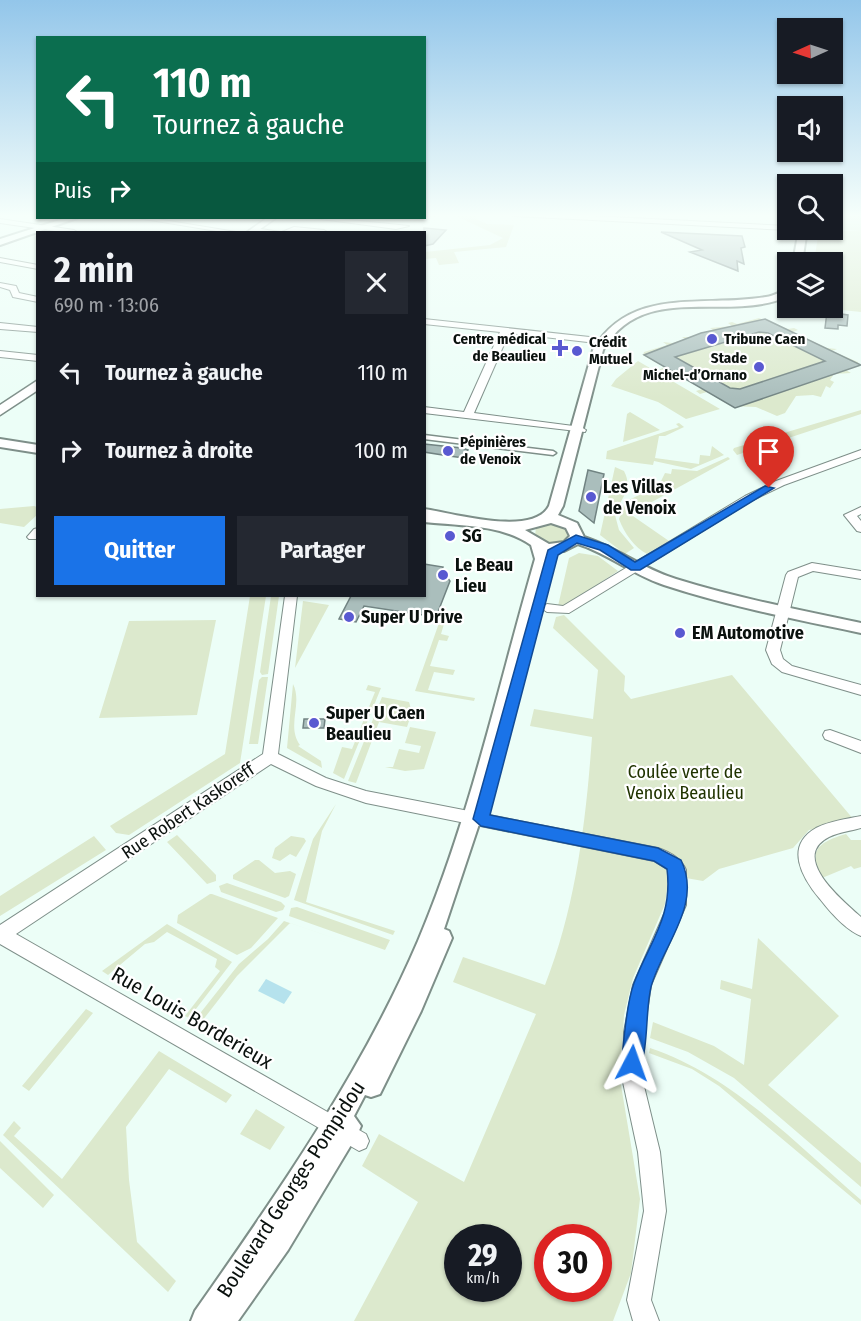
<!DOCTYPE html>
<html lang="fr">
<meta charset="utf-8">
<style>
:root{--surface:#171b24;--page:#242831;--text:#f1f3f6;--muted:#9ea1a6;--accent:#1a73e8}
body{margin:0;font-family:"Fira Sans Condensed",sans-serif;background:var(--page);color:var(--text);height:100vh;display:flex;flex-direction:column;font-size:22px;white-space:nowrap}
*{box-sizing:border-box;margin:0}
p{font-size:20px;color:var(--muted)}
.icon{flex:none;width:33px;height:33px;fill:none;stroke:currentColor;stroke-width:2;stroke-linecap:round;stroke-linejoin:round}
.map{position:relative;flex:1;overflow:hidden}
.sheet{position:absolute;left:36px;top:231px;width:390px;height:366px;display:flex;flex-direction:column;background:var(--surface);border-radius:0px;box-shadow:0 2px 4px #0004}
.sheet>*{flex:none}
.top-card{position:absolute;left:36px;top:36px;width:390px;height:183px;border-radius:0px;box-shadow:0 2px 4px #0004;background:#0b6e4f;color:#fff;overflow:hidden}
.needle{width:39px;rotate:267deg}
.fabs{position:absolute;left:777px;top:18px;display:grid;gap:12px}
.fabs a{display:grid;place-items:center;width:66px;height:66px;border-radius:0px;background:var(--surface);box-shadow:0 2px 4px #0004;font-size:30px}
.speed{position:absolute;left:444px;top:1224px;display:flex;gap:12px;font-size:30px;font-weight:700;text-align:center}
.speed>*{display:grid;place-content:center;width:78px;height:78px;border-radius:50%;background:var(--surface);box-shadow:0 2px 4px #0004;line-height:1}
.speed small{font-size:15px;font-weight:400}
.speed .limit{border:9px solid #d22;background:#fff;color:#111}
.pin{position:absolute;display:grid;place-items:center;width:51px;height:51px;color:#fff;margin:-62px -26px;border-radius:50% 50% 50% 0;rotate:-45deg;box-shadow:0 0 6px #0007}
.pin .icon{rotate:45deg}
.me{position:absolute;width:66px;margin:-33px;rotate:4deg;stroke-linejoin:round;filter:drop-shadow(0 0 4px #0008)}
.turn{display:flex;align-items:center;gap:21px;height:126px;padding:0 18px;font-size:27px}
.turn .icon{width:78px;height:78px;stroke-width:2.5}
.turn b{display:block;font-size:42px;line-height:51px}
.then{display:flex;align-items:center;height:57px;padding:0 18px;background:#0003;gap:12px;font-size:22px}
.round{display:grid;place-items:center;flex:none;width:63px;height:63px;border-radius:0px;background:var(--page)}
.head{display:flex;align-items:center;justify-content:space-between;height:102px;padding:0 18px}
h1{font-size:36px;font-weight:700;line-height:45px}
.cta{display:flex;gap:12px;margin-top:auto;padding:12px 18px}
.cta a{flex:1;height:69px;border-radius:0px;background:var(--accent);color:#fff;font-size:24px;font-weight:700;line-height:69px;text-align:center}
.cta a+a{background:var(--page);color:var(--text)}
ul{padding:0;list-style:none}
li{display:flex;align-items:center;gap:18px;height:78px;padding:0 18px}
li div{flex:1}
li b{display:block;font-size:22px}
li em{font-style:normal}
.map>svg:first-child{display:block}
.green{fill:#dce9cd;fill-rule:evenodd}
.water{fill:#b5e2ed}
.building{fill:#aabebc;stroke:#718382;stroke-width:1.5;fill-rule:evenodd}
.lines{fill:none;stroke-linecap:round;stroke-linejoin:round}
.pedestrian-casing{stroke:#7e8f89;stroke-width:3}
.minor-casing{stroke:#7e8f89;stroke-width:2}
.tertiary-casing{stroke:#7e8f89;stroke-width:4}
.secondary-casing{stroke:#7e8f89;stroke-width:3}
.pedestrian{fill:#fff;fill-rule:evenodd}
.minor{fill:#fff;fill-rule:evenodd}
.tertiary{fill:#fff;fill-rule:evenodd}
.secondary{fill:#fff;fill-rule:evenodd}
.route{fill:#1a73e8;stroke:#114b97;stroke-width:1.5}
.poi-dot{fill:#5959d1;stroke:#fff;stroke-width:2}
.labels{text-anchor:middle;dominant-baseline:central;stroke-width:4.5;stroke-linejoin:round;paint-order:stroke}
.far-poi-label{font-size:15px;font-weight:bold;fill:#0a110e;stroke:#fff;text-anchor:start}
.poi-label{font-size:18px;font-weight:bold;fill:#0a110e;stroke:#fff;text-anchor:start}
.park-label{font-size:18px;fill:#203300;stroke:#fff}
.street-label{font-size:18px;fill:#0a110e;stroke:#fff}
.near-street-label{font-size:21px;fill:#0a110e;stroke:#fff}
</style>
<div class="map">
<svg width="861" height="1321" viewBox="0 0 861 1321">
<rect width="100%" height="100%" fill="#ecfef7"/>
<path class="green" d="M426,214L507,215L478,214L476,219L487,224L514,225L506,247L454,252L459,263L439,265L436,258L425,259V252L490,245L503,238L456,216H438L412,222Z
M833,214H861V312L823,308H832V262H814L819,230L860,231L833,229Z
M759,318L788,329L794,328L798,330L793,332L827,348L837,349L832,351L858,362L859,366L846,370L851,373L834,374L830,380L834,382L830,388L826,386L821,397L813,395L796,396L785,413L777,416L756,407L731,406L707,392L700,394L696,391L702,389L669,370L663,372L659,370L664,367L643,355L644,352L667,345L663,342L672,343L685,339L682,337H690L713,330L710,328L732,326L728,323L732,322L737,324Z
M638,361L720,409L686,419L658,402L611,386L616,379Z
M861,410V414L737,455L733,450L734,448Z
M630,412L660,430L623,442L627,414Z
M679,423L684,427L665,436H659L655,458L699,464L700,455L710,456L712,446L724,455L691,469L654,461L653,465L606,459L607,451L679,427L676,424Z
M728,457L730,459L630,514L669,541L647,554C635,548 624,533 619,519L625,502L659,485L665,473L671,474L672,469L697,471Z
M615,467L624,471C634,490 620,498 615,515L619,530L634,548L625,554L600,535Z
M34,506L37,507V515L24,527L0,523V509Z
M550,523L566,527L570,538C558,547 548,544 535,537L536,527Z
M579,553L598,556L618,571L563,607L558,606L569,558Z
M250,596H266L240,763L129,835L116,833L110,826L225,754Z
M271,596H279L268,674L262,675L260,672Z
M303,601L329,605L295,668Z
M564,615L625,676L624,691L631,699L732,675L854,820L809,830L793,848L719,869L703,881L669,875L665,904L633,978L624,1015L620,1079L640,1199L631,1273L613,1321H354L418,1202L362,1166L379,1134L464,1182L536,1014L453,982L463,957L545,985C576,906 586,821 592,737L530,726L534,709L593,719L598,670L553,628L556,617ZM458,1238H508V1288H458ZM548,1238H598V1288H548Z
M216,620L197,715L99,718L129,621Z
M439,623L444,624L441,634L449,636L447,641L439,640L430,666L455,670L453,675L434,672L428,690L475,698L474,701L415,691Z
M262,677H268L258,744H249L259,680Z
M293,684C303,704 286,726 300,745L298,746L321,761L322,768L287,748Z
M368,685L381,688L344,779L333,773L342,747L352,749L375,692L366,690Z
M382,697L409,702L412,712L407,727L379,722L356,783L348,781Z
M410,727L436,732L424,769L405,771L385,767H393L399,749L419,753L421,746L405,743Z
M336,804L322,831L306,902L395,931L393,935L294,900L313,839Z
M846,834L851,840H861V867L854,869L851,866L822,878C807,850 819,842 846,834Z
M177,835L216,875V881L207,884L167,842Z
M94,836L106,850L0,916V896Z
M291,836L304,838L306,841L296,857L290,854L280,861L272,858L275,848Z
M255,860H259L275,873L290,871L296,874L289,896L285,898L233,879V875Z
M227,883L281,902L285,906L283,910L276,912L221,892L219,886Z
M210,894H212L278,918L251,948L237,955L177,923L178,915Z
M297,907L390,940L385,950L289,916L291,908Z
M284,921L383,955L290,923L237,976L199,1025L194,1021L239,964L268,939Z
M167,924L232,962L189,1018L185,1016L220,971L215,967L217,959L167,932L154,942L145,944L108,975L102,971Z
M758,938L839,1016L768,1085L861,1163V1187L734,1078L688,1052L650,1038L653,1022L714,1046L744,1065L751,999L720,989L721,980L752,989Z
M86,1009L93,1013L29,1091L22,1086Z
M650,1048C733,1076 795,1143 861,1200V1205L719,1086L692,1069L649,1053Z
M159,1051L232,1095L226,1103L169,1069L126,1127L129,1180L137,1242L176,1281L168,1292L3,1135L14,1121L21,1128L14,1136L62,1179Z
M256,1109L285,1127L270,1150L240,1134Z
M0,1141L54,1195L43,1208L0,1168Z"/>
<path class="water" d="M266,979L292,992L284,1004L258,991Z"/>
<path class="building" d="M424,228L446,230L433,244L424,246Z
M661,232L742,236L745,247L741,248L744,264L737,261L738,271L690,252L702,250Z
M827,312L848,315L847,326L838,325V329L825,328Z
M765,319L861,365L735,408L644,355L701,333ZM759,332L768,333L825,361L740,389L730,388L675,357Z
M424,444L462,448L468,450L464,458L449,456L424,452Z
M588,470L604,474L594,523L579,511Z
M424,564L443,567L442,570L450,581L436,617L364,606L356,622L339,619L351,596H424Z
M304,719H325L324,728H303Z"/>
<g class="lines">
<defs>
<path id="pedestrian" d="M424,435L553,451L556,453L553,455L424,439Z"/>
<path id="minor" d="M511,214H553L788,226V230H790H788L514,216Z
M138,218H151L236,232H223Z
M314,218H330L409,226L396,229Z
M0,219L74,230L77,232H63L0,223Z
M294,227L324,230L327,232H282Z
M255,228L280,232L253,231Z
M0,258L38,265V269L0,262Z
M0,283L16,286L19,293L38,297V302L13,297L10,290L0,287Z
M424,319L608,339L609,341L605,344L509,333L474,413L581,427L586,430L585,432L424,413V407L464,412L500,332L424,324Z
M0,323L38,327V332L0,329Z
M0,351L38,355V361L0,357Z
M861,450V457L784,485L753,500L569,613L547,612L541,608L547,604L563,606L745,496L776,481Z
M861,507V514L857,516L861,521V532L857,531L844,515Z
M38,528V539H29L27,537L34,529Z
M812,563L861,571V579L813,571L798,577L780,650L783,659L792,666L861,685V695L782,672L772,664L766,650L786,575L788,572Z
M285,596H297L278,754L326,778L366,791L658,848C670,852 681,858 686,870V905L651,985L644,1032L643,1082L660,1152L666,1211L651,1300L659,1321H633L627,1300L644,1211L638,1152L623,1082L624,1032L633,985L668,905L670,871L654,861L366,803L316,786L271,764L16,934L366,1134L369,1141L366,1148L359,1151L0,944V925L263,754Z
M830,730L861,741V753L825,739L823,735L825,731Z
M861,816V828C851,831 839,832 829,837C789,857 843,901 861,917V936C846,930 830,912 820,899C802,878 784,846 816,828C830,821 846,819 861,816Z"/>
<path id="tertiary" d="M66,218H77L0,245V239Z
M799,230H807L802,262H793Z
M788,289V296C731,324 643,279 603,350L563,506L558,515L577,523L584,537C616,547 643,569 676,579C737,598 799,610 861,623V633C795,619 728,606 664,585C633,575 609,554 578,544L564,551L547,552L549,559L486,803L444,929L449,931L452,938L421,1011L380,1094L371,1097L365,1095L354,1116L361,1126L357,1135L288,1250L238,1321H191L195,1311C277,1194 361,1074 418,941C470,818 498,687 535,559L531,545C501,524 460,526 424,522V509C453,513 533,537 549,506L593,350C631,285 704,308 766,297C774,296 780,292 788,289ZM551,523L566,528L570,536L564,542L549,544L525,530Z
M0,439L38,445V453L0,447Z"/>
<path id="secondary" d="M267,218H276L256,232H247Z
M38,380V390L0,415V405Z"/>
</defs>
<use href="#pedestrian" class="pedestrian-casing"/>
<use href="#minor" class="minor-casing"/>
<use href="#tertiary" class="tertiary-casing"/>
<use href="#secondary" class="secondary-casing"/>
<use href="#pedestrian" class="pedestrian"/>
<use href="#minor" class="minor"/>
<use href="#tertiary" class="tertiary"/>
<use href="#secondary" class="secondary"/>
</g>
<linearGradient id="sky" x2="0" y2="1"><stop stop-color="#93c6ea"/><stop offset="0.54" stop-color="#f6fffb"/><stop offset="1" stop-color="#f6fffb" stop-opacity="0"/></linearGradient>
<rect width="861" height="399" fill="url(#sky)"/>
<path class="route" d="M765,486L774,488L640,570H631L600,550L577,543L558,555L490,815L658,848L681,860C703,905 662,946 651,987C645,1013 649,1047 639,1070L632,1072L625,1070C621,1059 623,1049 624,1038C626,1020 628,999 634,983C650,941 673,917 667,869L654,861L481,826L473,819L548,550L576,535L608,545L635,562Z"/>
<g class="poi-dot">
<circle cx="712" cy="339" r="6"/>
<path d="M557 339h6v6h6v6h-6v6h-6v-6h-6v-6h6z"/>
<circle cx="577" cy="351" r="6"/>
<circle cx="759" cy="367" r="6"/>
<circle cx="448" cy="451" r="6"/>
<circle cx="591" cy="497" r="6"/>
<circle cx="450" cy="536" r="6"/>
<circle cx="443" cy="575" r="6"/>
<circle cx="349" cy="617" r="6"/>
<circle cx="680" cy="633" r="6"/>
<circle cx="314" cy="723" r="6"/>
</g>
<g class="labels">
<g class="far-poi-label">
<text x="546" y="339" text-anchor="end">Centre médical<tspan x="546" dy="17">de Beaulieu</tspan></text>
<text x="724" y="339">Tribune Caen</text>
<text x="589" y="342">Crédit<tspan x="589" dy="17">Mutuel</tspan></text>
<text x="747" y="358" text-anchor="end">Stade<tspan x="747" dy="17">Michel-d’Ornano</tspan></text>
<text x="460" y="442">Pépinières<tspan x="460" dy="17">de Venoix</tspan></text>
</g>
<g class="poi-label">
<text x="603" y="487">Les Villas<tspan x="603" dy="21">de Venoix</tspan></text>
<text x="462" y="536">SG</text>
<text x="455" y="565">Le Beau<tspan x="455" dy="21">Lieu</tspan></text>
<text x="361" y="617">Super U Drive</text>
<text x="692" y="633">EM Automotive</text>
<text x="326" y="713">Super U Caen<tspan x="326" dy="21">Beaulieu</tspan></text>
</g>
<g class="park-label">
<text x="685" y="772">Coulée verte de<tspan x="685" dy="21">Venoix Beaulieu</tspan></text>
</g>
<g class="street-label">
<text transform="translate(188 811) rotate(-34)">Rue Robert Kaskoreff</text>
</g>
<g class="near-street-label">
<text transform="translate(192 1018) rotate(30)">Rue Louis Borderieux</text>
<text transform="translate(291 1189) rotate(-57)">Boulevard Georges Pompidou</text>
</g>
</g>
</svg>
<div class="fabs">
<a><svg class="needle" viewBox="-14 -14 28 28"><path d="M0-13l5 13h-10z" fill="#e53935"/><path d="M0 13l5-13h-10z" fill="#9ea1a6"/></svg></a>
<a><svg class="icon" aria-label="sound" viewBox="0 0 24 24"><path d="M4 9h4l5-4v14l-5-4H4zM17 9q2 3 0 6"/></svg></a>
<a><svg class="icon" aria-label="search" viewBox="0 0 24 24"><circle cx="10" cy="10" r="6"/><path d="M15 15l6 6"/></svg></a>
<a><svg class="icon" aria-label="layers" viewBox="0 0 24 24"><path d="M12 4l9 5-9 5-9-5zM3 14l9 5 9-5"/></svg></a>
</div>
<div class="speed"><div>29<small>km/h</small></div><div class="limit">30</div></div>
<div class="pin" style="left:769px;top:488px;background:#d93025"><svg class="icon" aria-label="arrive" viewBox="0 0 24 24"><path d="M6 21V4h12l-3 4 3 4H6"/></svg></div>
<svg class="me" style="left:632px;top:1063px" viewBox="-20 -20 40 40"><path d="M0-17L14 15 0 8-14 15z" fill="#1a73e8" stroke="#fff" stroke-width="4"/></svg>
<div class="top-card">
<div class="turn"><svg class="icon" aria-label="left" viewBox="0 0 24 24"><path d="M17 20v-9H6M10 6l-5 5 5 5"/></svg><div><b>110 m</b>Tournez à gauche</div></div>
<div class="then">Puis<svg class="icon" aria-label="right" viewBox="0 0 24 24"><path d="M7 20v-9h11M14 6l5 5-5 5"/></svg></div>
</div>
<section class="sheet">
<div class="head"><div><h1>2 min</h1><p>690 m · 13:06</p></div><a class="round"><svg class="icon" aria-label="close" viewBox="0 0 24 24"><path d="M6 6l12 12M18 6L6 18"/></svg></a></div>
<ul>
<li><svg class="icon" aria-label="left" viewBox="0 0 24 24"><path d="M17 20v-9H6M10 6l-5 5 5 5"/></svg><div><b>Tournez à gauche</b></div><em>110 m</em></li>
<li><svg class="icon" aria-label="right" viewBox="0 0 24 24"><path d="M7 20v-9h11M14 6l5 5-5 5"/></svg><div><b>Tournez à droite</b></div><em>100 m</em></li>
</ul>
<div class="cta"><a>Quitter</a><a>Partager</a></div>
</section>
</div>
